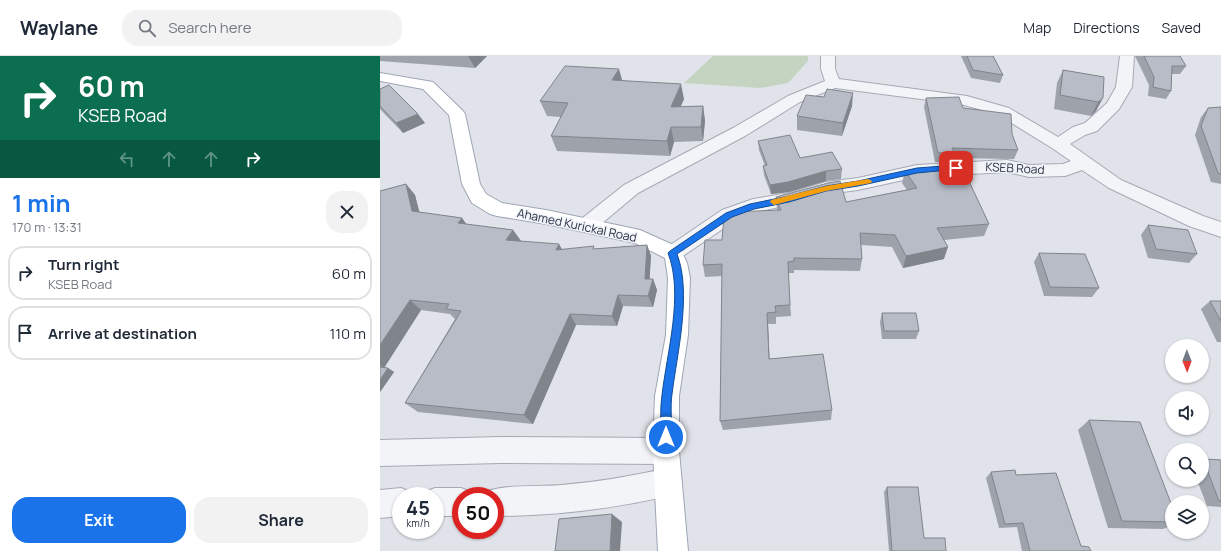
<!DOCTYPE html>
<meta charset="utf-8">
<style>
:root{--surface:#fff;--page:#f2f2f3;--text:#1f2937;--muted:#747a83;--line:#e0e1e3;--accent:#1a73e8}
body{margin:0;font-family:Manrope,sans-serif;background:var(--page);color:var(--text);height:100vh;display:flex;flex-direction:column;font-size:15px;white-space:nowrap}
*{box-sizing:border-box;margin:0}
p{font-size:13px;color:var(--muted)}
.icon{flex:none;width:22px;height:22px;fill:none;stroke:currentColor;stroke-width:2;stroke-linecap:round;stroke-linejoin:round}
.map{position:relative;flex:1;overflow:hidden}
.details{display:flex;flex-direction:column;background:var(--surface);width:380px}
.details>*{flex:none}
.top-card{background:#0b6e4f;color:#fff;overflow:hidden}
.needle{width:26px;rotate:179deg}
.controls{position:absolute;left:785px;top:283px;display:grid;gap:8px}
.controls a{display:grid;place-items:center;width:44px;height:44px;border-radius:50%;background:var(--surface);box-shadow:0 1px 3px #0004;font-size:20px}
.speed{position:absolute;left:12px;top:431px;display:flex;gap:8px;font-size:20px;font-weight:700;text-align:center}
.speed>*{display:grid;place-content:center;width:52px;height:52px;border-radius:50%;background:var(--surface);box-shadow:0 1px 3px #0004;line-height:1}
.speed small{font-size:10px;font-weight:400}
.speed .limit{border:6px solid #d22;background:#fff;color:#111}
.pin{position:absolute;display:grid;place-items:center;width:34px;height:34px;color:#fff;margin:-17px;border-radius:8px;box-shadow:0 2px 6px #0006}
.me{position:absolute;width:44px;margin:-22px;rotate:0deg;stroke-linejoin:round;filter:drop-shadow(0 0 3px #0008)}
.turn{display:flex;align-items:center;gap:14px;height:84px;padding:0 12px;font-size:18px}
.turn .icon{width:52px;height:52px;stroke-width:2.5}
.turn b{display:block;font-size:28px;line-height:34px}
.lanes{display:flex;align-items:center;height:38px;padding:0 12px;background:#0003;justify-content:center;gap:20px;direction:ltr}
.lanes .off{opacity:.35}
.round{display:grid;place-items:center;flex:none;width:42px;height:42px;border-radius:16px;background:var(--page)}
.summary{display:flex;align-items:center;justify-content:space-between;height:68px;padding:0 12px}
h1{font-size:24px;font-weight:700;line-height:30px;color:var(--accent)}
.primary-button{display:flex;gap:8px;margin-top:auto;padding:8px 12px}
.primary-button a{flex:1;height:46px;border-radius:16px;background:var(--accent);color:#fff;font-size:16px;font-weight:700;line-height:46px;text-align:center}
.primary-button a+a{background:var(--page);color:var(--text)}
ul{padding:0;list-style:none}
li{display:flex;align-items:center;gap:12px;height:54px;margin:0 8px 6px;padding:0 4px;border:2px solid var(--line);border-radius:16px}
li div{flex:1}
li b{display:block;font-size:15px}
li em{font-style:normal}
header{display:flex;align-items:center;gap:24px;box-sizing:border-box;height:56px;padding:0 20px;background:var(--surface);border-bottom:1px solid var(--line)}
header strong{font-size:19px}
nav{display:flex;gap:22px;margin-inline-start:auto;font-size:14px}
.search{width:280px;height:36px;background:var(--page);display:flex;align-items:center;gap:10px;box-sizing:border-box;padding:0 14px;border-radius:16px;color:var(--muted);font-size:15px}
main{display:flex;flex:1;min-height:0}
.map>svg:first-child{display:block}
.green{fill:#c4d4c0}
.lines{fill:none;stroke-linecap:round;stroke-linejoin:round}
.minor-casing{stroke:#a5a9b4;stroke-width:2}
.major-casing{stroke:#9ea6b6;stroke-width:2}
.minor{fill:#f3f4f8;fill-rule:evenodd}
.major{fill:#fff;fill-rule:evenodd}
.wall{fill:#9da2ab}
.shaded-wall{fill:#80848b}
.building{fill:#b7bcc7;stroke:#80848b}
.route{fill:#1a73e8;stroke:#114b97}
.slow{fill:#f59e0b}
.labels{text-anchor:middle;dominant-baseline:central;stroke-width:3;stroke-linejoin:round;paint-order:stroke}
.street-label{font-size:12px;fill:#272f42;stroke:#eff2f7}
</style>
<header>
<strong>Waylane</strong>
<div class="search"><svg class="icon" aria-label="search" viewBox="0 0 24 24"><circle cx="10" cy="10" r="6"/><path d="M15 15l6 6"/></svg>Search here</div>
<nav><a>Map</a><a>Directions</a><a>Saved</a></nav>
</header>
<main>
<section class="details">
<div class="top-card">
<div class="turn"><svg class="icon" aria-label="right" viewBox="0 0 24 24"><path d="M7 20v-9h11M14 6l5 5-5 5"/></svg><div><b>60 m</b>KSEB Road</div></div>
<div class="lanes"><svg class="icon off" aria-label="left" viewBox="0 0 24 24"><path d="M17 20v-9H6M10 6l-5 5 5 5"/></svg><svg class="icon off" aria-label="ahead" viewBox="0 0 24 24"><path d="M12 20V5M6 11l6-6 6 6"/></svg><svg class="icon off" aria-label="ahead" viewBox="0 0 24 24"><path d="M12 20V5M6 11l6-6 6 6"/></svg><svg class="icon" aria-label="right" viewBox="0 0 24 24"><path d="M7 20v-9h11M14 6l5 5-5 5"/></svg></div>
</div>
<div class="summary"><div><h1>1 min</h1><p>170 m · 13:31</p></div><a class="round"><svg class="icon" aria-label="close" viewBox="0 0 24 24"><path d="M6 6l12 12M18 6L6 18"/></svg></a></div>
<ul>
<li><svg class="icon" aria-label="right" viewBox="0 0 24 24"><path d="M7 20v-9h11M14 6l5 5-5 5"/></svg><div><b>Turn right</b><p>KSEB Road</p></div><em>60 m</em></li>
<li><svg class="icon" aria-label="arrive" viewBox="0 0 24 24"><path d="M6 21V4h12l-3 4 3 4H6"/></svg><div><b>Arrive at destination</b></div><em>110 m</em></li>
</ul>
<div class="primary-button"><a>Exit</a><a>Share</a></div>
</section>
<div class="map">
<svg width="841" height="495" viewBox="0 0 841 495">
<rect width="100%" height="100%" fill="#e0e3ea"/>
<path class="green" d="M333,0H428V5L408,27L380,32L304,27Z"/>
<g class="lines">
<defs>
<path id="minor" d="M441,0H455V13L459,23L587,40L629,52L678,81L693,71L705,67L727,47L736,31L740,0H754L752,31L739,53L717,75L705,79L690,88L741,124L823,160L841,166V181L809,170L729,132L702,114L685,120L649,121L627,116L537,121L478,134L447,138L409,149L376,156L356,164L300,202L293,205L286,202L283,197L286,192L342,154L373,143L409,137L446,126L478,122L537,109L627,104L649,109L683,108L691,105L672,92L617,58L580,48L455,32L420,46L365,80L258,137L214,174L207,176L200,174L197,169L200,164L244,129L353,72L408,40L445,25L441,13Z
M121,381L286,382L295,386L299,395L295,404L286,408L121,407L0,410V384Z
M288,412L298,416L302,426L298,436L288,440C231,453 174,460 115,460V440H103L105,436C124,428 159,431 181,429C217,426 253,420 288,412Z
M21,432L31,436L33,440H21V460L0,462V434Z
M55,432H81L91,436L93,440H81V460H55V440H43L45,436Z"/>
<path id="major" d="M0,17L53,26L83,55L85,58L100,128L106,138L122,147L166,154L260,174L300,192L307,207L310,222L308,279L299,340V395L308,495H278L273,395L275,340L286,279L288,222L285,202L255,187L166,168L117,160L110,158L92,147L82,128L69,59L43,33L0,25Z"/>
</defs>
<use href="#minor" class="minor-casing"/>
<use href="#major" class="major-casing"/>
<use href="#minor" class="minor"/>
<use href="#major" class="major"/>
</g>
<path class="wall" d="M0,0H107L95,12L0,5Z
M581,0H613L623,19L620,27L591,22Z
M755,0H800L806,10L800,18H792L791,35L786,43L768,40L769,29Z
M683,14L724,21L716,55L711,60L674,53L677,27Z
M242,24L304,43L300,51L323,50L325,65L323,85L294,86L290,100L177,95L171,80L181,61L167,60L160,45Z
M0,33L45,67L23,77L0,53Z
M546,42L583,52L632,78L638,94L634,103L572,102L571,106H555L544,51Z
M472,50L462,80L417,74V60Z
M841,51V128L831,126L815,79L821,61L828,52Z
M378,85L420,102L462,113L461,123L446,125L409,136L391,138L384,119L383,110H385L379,94Z
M562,109L609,168L604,180L564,184V203L523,212L512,191L481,189L482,203L480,215L414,214V217H408L411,260L396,261V268H388L389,303L452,354L451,364L343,374L340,365L342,220L325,221L323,209L397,154L396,141L466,146L527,134L522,127L525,115L561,111Z
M26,128L35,139L39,156L82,162L86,168L133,174L141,185H140L182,193H215L267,189L271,200L269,223H273L277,234L273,251L243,250L237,270L196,269L153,368L38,356L25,347L75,263L70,258L41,254L4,312H8L14,316L0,336V135Z
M768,169L817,198L809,207L768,202L761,179Z
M659,197L719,232L712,241L664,240L654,206Z
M830,245H841V286H837L821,253Z
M502,257L539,275L536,283H502L500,266Z
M709,364L792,450V469L783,473L728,472L698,374Z
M823,403L841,404V451L827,450L817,424H822V404Z
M611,416L636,419L701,490L711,495H642L637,471L619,472L606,422Z
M507,431L544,482L566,495H509L504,436Z"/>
<path class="shaded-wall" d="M88,0H107L95,12Z
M239,13L243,27L232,24Z
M301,28L304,43L294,66L291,51Z
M473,37L472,50L462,80L463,67Z
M723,42L716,55L711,60L718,46Z
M323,50L325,65L323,85L321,71Z
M38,58L45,67L23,77L16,67Z
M291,71L294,86L290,100L287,85Z
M446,115V125L409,136L391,138L390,129Z
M26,128L35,139L42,166L32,155Z
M82,162L90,173L78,167Z
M133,174L141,185L134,196L126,184Z
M179,188L185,199L176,194Z
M267,189L271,200L269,234L265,223Z
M568,191L564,203L523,212L526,200Z
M273,223L277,234L273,251L268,240Z
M238,239L243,250L237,270L232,260Z
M30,244L41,254L4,312L0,310V289Z
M387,257L388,268L390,313L389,303Z
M190,258L196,269L153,368L144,359Z
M8,312L14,316L0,336V324Z
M232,458L242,466L240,495H230Z"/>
<path class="building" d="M587,0H613L623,19L593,14Z
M764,0H800L806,10H792L791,35L773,31L774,21Z
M185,10L239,13L232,24L301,28L291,51L323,50L321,71H291L287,85L171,80L188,47L160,45Z
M683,14L724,21L723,42L718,46L680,39Z
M9,29L38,58L16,67L0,50V33Z
M447,33L473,37L463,67L417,60L426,39L444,41Z
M579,41L583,52L631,58L632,78L638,94L572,92L574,96L558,97L546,42Z
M841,51V118L838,117L821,70L828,52Z
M410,79L420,102L452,96L462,113L446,115L408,126L390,129L383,110L387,109L378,85Z
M581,108L609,168L557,172L568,191L526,200L515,179L480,177L482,203L414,202V205L408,206L410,249L395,250L396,256L387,257L389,303L443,298L452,354L340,365L342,208L323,209L325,184H342L344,160L350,156L401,154L396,141L448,127L460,125L466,146L537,132L525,115L562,111V109Z
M26,128L32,155L82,162L78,167L133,174L126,184L179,188L176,194L214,190L213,193L267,189L265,223H273L268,240L238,239L232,260L190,258L144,359L25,347L81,255L66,253L69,248L30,244L0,289V135Z
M768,169L808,174L817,198L776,193Z
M659,197L705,198L719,232L670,231Z
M830,245H841V265Z
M502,257H536L539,275H504Z
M0,311L8,312L0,324Z
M709,364L760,366L792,450V466L742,465Z
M823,403L841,404V445H839Z
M635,414L636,419L676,417L701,490L709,491L711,495H650L643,467L625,468L611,416Z
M507,431H538L544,482H565L566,495H512Z
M232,458L230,495H175L179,463Z"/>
<path class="route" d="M576,109L578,110V113L537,117L478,130L446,135L409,146L374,153L352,161L297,198C312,237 297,298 292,338C290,352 292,367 292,381L290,385L286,387L282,385L281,381C281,367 280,352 282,339C287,296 304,238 288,197L290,195L346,157L370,148L409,140L446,130L478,125L537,112Z"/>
<path class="slow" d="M488,123L492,125L491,127L446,135L394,149L390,146L391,144L446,130Z"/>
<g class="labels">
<g class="street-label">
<text transform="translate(635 112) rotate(3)">KSEB Road</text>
<text transform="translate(197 169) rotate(12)">Ahamed Kurickal Road</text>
</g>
</g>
</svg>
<div class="controls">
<a><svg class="needle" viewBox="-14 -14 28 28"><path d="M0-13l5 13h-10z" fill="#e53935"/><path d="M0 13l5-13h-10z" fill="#747a83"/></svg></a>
<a><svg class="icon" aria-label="sound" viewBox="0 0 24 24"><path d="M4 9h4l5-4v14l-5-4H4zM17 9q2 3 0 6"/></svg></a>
<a><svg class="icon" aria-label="search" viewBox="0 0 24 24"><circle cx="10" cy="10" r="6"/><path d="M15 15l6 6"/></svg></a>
<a><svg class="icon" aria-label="layers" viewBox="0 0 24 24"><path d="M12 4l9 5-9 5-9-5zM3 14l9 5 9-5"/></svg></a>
</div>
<div class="speed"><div>45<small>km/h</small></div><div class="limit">50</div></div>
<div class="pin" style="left:576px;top:112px;background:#d93025"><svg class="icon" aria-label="arrive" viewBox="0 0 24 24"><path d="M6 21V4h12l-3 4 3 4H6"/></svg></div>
<svg class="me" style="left:286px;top:381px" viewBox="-20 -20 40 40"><circle r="17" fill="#1a73e8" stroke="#fff" stroke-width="3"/><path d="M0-11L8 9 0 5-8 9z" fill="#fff"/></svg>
</div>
</main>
